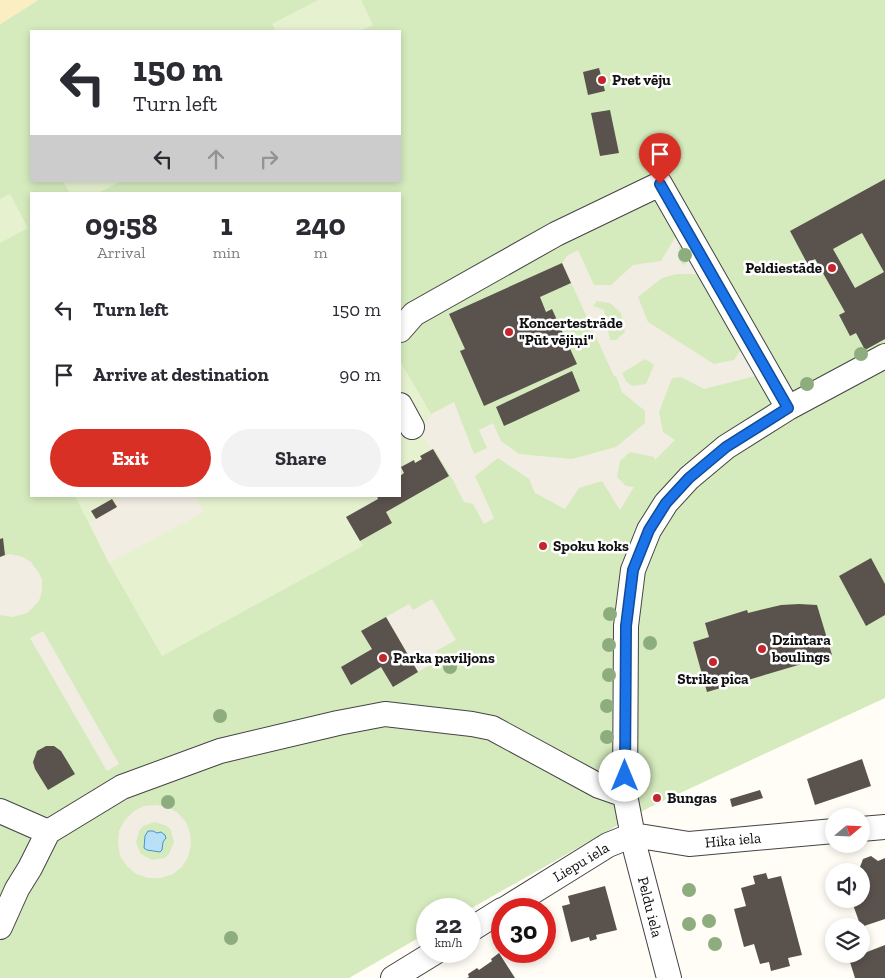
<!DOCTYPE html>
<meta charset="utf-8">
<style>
:root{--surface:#fff;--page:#f2f2f3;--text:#2b2b33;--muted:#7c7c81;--accent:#d93025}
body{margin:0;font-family:"Zilla Slab",serif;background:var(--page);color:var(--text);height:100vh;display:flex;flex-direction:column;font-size:19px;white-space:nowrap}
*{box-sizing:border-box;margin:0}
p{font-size:16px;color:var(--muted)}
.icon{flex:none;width:28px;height:28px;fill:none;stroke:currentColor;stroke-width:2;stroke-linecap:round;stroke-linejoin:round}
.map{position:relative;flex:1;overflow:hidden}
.side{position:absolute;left:30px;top:192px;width:371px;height:305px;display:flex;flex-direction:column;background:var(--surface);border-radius:0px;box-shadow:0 2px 8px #0003}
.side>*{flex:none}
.banner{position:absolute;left:30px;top:30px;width:371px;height:152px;border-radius:0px;box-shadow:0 2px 8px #0003;background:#fff;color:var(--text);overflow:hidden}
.needle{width:32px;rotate:71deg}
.tools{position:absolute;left:825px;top:808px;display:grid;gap:10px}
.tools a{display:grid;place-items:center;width:45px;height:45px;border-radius:50%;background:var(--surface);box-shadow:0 2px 8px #0003;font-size:25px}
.speed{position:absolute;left:416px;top:898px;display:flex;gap:10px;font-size:25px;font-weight:700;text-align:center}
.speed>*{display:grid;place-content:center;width:65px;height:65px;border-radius:50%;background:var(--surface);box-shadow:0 2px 8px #0003;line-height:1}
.speed small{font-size:12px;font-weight:400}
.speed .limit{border:8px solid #d22;background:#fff;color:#111}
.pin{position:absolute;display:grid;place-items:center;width:42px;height:42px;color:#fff;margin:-51px -21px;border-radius:50% 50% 50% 0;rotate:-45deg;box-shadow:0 0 5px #0007}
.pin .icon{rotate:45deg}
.me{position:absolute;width:55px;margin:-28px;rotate:0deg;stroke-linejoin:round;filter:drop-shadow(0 0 4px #0008)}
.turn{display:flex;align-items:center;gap:18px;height:105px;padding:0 20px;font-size:22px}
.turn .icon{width:65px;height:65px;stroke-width:2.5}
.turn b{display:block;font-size:35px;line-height:42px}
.lanes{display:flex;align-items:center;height:48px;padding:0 20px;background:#0003;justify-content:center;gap:25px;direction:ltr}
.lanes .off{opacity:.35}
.eta{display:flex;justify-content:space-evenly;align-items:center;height:85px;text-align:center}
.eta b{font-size:30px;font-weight:800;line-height:35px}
.cta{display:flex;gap:10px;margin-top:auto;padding:10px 20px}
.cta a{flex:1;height:58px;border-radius:30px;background:var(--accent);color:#fff;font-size:20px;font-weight:800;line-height:58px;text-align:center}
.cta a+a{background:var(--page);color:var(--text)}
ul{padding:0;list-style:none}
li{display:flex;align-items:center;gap:15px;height:65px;padding:0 20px}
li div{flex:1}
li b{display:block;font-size:19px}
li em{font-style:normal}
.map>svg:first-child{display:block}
.green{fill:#d5ebbd;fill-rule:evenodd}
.sand{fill:#fbeec1}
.pitch{fill:#e6f2cf}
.plaza{fill:#f1ede2;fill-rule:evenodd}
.water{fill:#b9e0f7;stroke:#3f96cf}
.building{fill:#5a524d;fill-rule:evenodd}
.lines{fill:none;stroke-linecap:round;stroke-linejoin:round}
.minor-casing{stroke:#444;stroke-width:26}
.minor{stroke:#fff;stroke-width:24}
.tree{fill:#8dad7f}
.route-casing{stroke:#114b97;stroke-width:12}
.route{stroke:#1a73e8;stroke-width:9}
.poi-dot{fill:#c4262e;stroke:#fff;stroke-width:2}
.labels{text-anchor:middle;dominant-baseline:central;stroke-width:5;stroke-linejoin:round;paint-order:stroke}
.poi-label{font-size:15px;font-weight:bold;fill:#111;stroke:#fff;text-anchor:start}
.street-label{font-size:15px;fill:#111;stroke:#fff}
</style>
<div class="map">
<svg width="885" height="978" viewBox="0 0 885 978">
<rect width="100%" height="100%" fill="#fffdf5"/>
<path class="green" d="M38,0H885V698L650,807L470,909H428L427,933L349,978H0V24ZM31,31H400V181H31ZM31,194H400V496H31Z"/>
<path class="sand" d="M0,0H38L0,24Z"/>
<path class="pitch" d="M318,0H361L373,25L360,31H276L272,24Z
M63,181H121L96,194H70Z
M10,194L28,228L0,243V199Z
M400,361L431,414L421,431L431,450L433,449L449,476L386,512L392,523L360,541L363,546L162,656L109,563L75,496H400Z"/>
<path class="plaza" d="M679,231L685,241L679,247V260L683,265L694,258L703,274H677L662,278L638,297L648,322L714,364L734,360L743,346L759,375L704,389L681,377L672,378L659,412L663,432L675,440L655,460L654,457L630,452L620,461L617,477L626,486L634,487L620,510L602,481L579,488L565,509L535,493L529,479L498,458L475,476L494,518L484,524L473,504L464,502L453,480L434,449L431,450L420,431L431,414L454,402L474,454L487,448L479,430L493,423L501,441L519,454L572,459L616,447L645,423V411L622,392L616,376H614L562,263L567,256L578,250L594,285H611L633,265L661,261ZM597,301L610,303L621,313L625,332L616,340H610L604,310L593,306ZM645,359L654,365L646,384L632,386L626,381L622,373Z
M123,496H195L204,512L109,563L89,523L116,508L113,502Z
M10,554L23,557L31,562L39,573L42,580V591L39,601L27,613L13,617L0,615V557Z
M432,599L456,640L436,651L440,659L418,672L386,617L409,604L413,610Z
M43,631L119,764L107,771L30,638Z
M156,805L168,807L178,813L186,822L190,833L191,845L188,857L182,867L173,874L161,878H148L136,874L127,866L120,856L118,843L119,831L125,820L134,811L144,806ZM155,822L167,826L171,830L174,842L169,854L165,858L152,860L141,854L136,843L139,831L143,826Z"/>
<path class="water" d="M148,831H153L157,833L161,832L165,835L166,838L163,842L162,850L160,852L147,850L144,848L145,836Z"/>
<path class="building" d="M599,68L605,91L588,95L583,72Z
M610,110L619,153L600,156L591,113Z
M885,179V339L865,350L856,333L850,336L839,315L845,312L815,259L807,263L790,231ZM862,233L884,272L855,288L833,249Z
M562,263L571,283L540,297L546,312L552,309L577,364L484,406L460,351L465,349L449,314Z
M572,371L580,391L504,426L496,407Z
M433,449L449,476L386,512L392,523L360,541L346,517L378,499L377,496H400V476L404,473L401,467L414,460L415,463L422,459L420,456Z
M112,499L117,507L96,519L91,511Z
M3,538L5,555L0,557V539Z
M871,558L885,584V615L866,626L839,576Z
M799,604L817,605L832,655L707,692L693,642L709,637L705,623L747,610L748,613L781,605Z
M386,617L418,672L393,687L381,667L351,685L341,667L372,649L361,631Z
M46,746H54L61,751L75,774L48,790L35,769L33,762L37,751Z
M862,759L871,786L815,805L807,779Z
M760,790L763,798L732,807L730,799Z
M871,856L878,861L885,858V919L861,927L851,899H861V871H850L860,867L863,859Z
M766,873L768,879L781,876L802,955L788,958L790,966L771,971L769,962L760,964L754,944L744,947L734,909L746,906L741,888L755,884L753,876Z
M605,886L617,930L596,935L597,939L590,941L589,937L571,942L562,906L570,904L568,896Z
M885,945V978H855L849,959Z
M499,953L515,978H467L469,977L468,974L477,968L479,970L492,961L491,959Z"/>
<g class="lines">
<defs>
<path id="minor" d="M400,330L414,314L556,234L660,184L788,408
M400,405L412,427
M0,811L48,832
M861,829L885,827
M505,909L608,845L633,835L689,844L834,831
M0,927L17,889L30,868L48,832L122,787L220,751L338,723L385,714L472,724L492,728L599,786L625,795
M470,930L502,910
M393,978L437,951
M669,978L636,852L625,795L626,626L633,570L649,530L666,503L689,478L726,447L788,408L885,356"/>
</defs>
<use href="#minor" class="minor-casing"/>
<use href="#minor" class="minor"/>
</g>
<g class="tree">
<circle cx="685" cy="255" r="7"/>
<circle cx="861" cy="354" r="7"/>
<circle cx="807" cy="384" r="7"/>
<circle cx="610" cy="614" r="7"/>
<circle cx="650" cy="643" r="7"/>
<circle cx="609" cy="645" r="7"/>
<circle cx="450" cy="667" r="7"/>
<circle cx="609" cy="675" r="7"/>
<circle cx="607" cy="706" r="7"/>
<circle cx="220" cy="716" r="7"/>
<circle cx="607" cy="737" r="7"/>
<circle cx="168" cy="802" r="7"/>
<circle cx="689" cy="890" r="7"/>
<circle cx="709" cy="921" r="7"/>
<circle cx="689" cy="924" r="7"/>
<circle cx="231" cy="938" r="7"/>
<circle cx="715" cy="944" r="7"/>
</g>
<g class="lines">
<defs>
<path id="route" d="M625,776L626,626L633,570L649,530L666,503L689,478L726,447L788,408L660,184"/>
</defs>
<use href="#route" class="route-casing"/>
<use href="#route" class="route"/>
</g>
<g class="poi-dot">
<circle cx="602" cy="80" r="5"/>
<circle cx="832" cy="268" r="5"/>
<circle cx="509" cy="332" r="5"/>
<circle cx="543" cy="546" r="5"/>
<circle cx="762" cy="649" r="5"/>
<circle cx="383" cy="658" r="5"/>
<circle cx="713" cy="662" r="5"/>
<circle cx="657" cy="798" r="5"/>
</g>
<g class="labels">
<g class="poi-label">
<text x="612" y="80">Pret vēju</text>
<text x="822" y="268" text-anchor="end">Peldiestāde</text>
<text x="519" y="323">Koncertestrāde<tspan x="519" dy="17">"Pūt vējiņi"</tspan></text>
<text x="553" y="546">Spoku koks</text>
<text x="772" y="640">Dzintara<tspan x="772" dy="17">boulings</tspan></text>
<text x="393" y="658">Parka paviljons</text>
<text x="713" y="679" text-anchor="middle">Strike pica</text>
<text x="667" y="798">Bungas</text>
</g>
<g class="street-label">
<text transform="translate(733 840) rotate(-5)">Hika iela</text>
<text transform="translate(581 862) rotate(-31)">Liepu iela</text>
<text transform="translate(650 907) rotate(76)">Peldu iela</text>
</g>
</g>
</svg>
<div class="tools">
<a><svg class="needle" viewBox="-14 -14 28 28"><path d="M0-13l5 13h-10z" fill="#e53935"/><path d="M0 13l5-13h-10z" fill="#7c7c81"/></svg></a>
<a><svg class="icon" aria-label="sound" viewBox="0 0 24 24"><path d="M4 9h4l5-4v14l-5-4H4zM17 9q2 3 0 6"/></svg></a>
<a><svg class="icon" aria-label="layers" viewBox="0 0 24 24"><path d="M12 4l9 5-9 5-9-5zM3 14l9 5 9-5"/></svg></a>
</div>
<div class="speed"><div>22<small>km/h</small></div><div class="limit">30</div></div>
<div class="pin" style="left:660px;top:184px;background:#d93025"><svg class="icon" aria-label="arrive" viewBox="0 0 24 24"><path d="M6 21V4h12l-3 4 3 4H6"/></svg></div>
<svg class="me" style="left:625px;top:776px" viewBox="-20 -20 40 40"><circle r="19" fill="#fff"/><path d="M0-13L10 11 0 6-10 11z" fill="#1a73e8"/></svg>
<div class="banner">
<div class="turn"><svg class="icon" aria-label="left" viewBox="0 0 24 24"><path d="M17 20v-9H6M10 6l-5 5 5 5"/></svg><div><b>150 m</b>Turn left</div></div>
<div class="lanes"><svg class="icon" aria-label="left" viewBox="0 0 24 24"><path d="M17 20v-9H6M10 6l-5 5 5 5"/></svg><svg class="icon off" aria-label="ahead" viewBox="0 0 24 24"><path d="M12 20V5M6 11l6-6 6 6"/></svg><svg class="icon off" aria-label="right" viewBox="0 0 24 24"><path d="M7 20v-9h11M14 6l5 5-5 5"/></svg></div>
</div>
<section class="side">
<div class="eta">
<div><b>09:58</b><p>Arrival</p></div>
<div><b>1</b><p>min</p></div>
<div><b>240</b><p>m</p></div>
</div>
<ul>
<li><svg class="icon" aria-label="left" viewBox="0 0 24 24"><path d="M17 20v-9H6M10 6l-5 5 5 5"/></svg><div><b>Turn left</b></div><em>150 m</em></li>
<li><svg class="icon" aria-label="arrive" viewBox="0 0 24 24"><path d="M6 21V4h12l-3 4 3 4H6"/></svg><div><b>Arrive at destination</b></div><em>90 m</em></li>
</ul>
<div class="cta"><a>Exit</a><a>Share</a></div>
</section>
</div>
